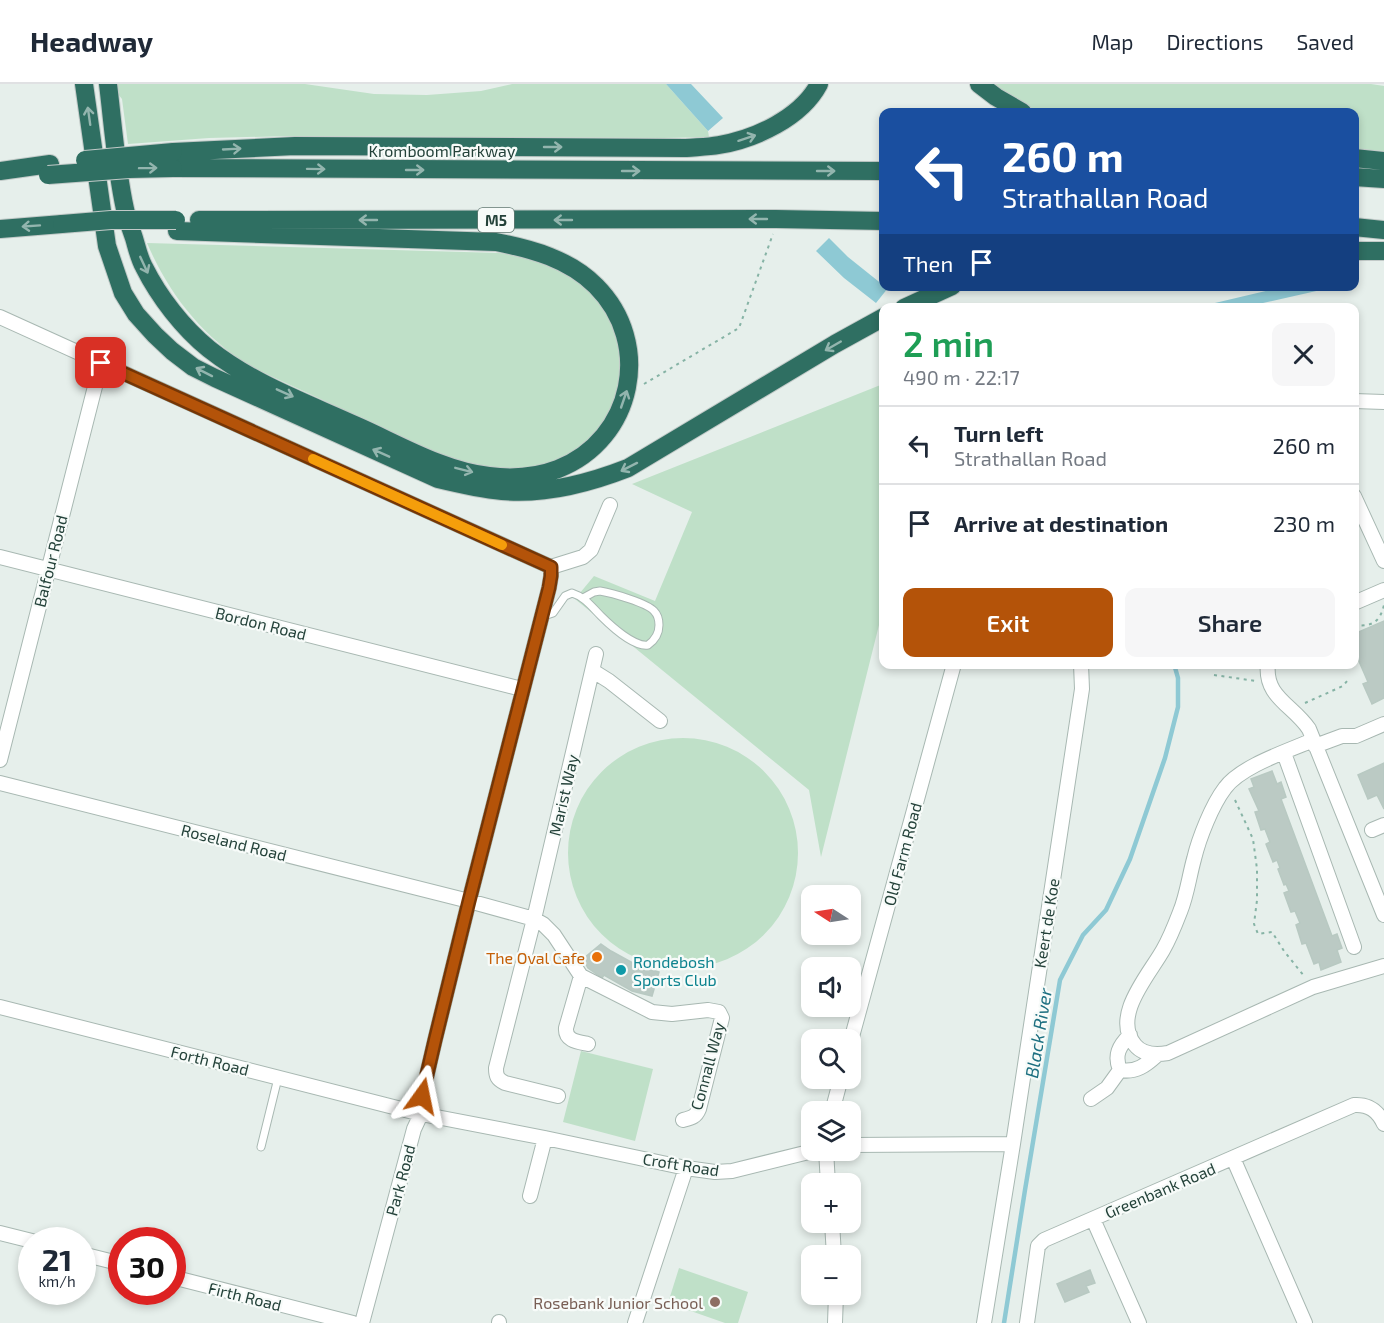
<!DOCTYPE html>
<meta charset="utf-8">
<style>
:root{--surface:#fff;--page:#f6f6f7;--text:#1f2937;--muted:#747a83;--line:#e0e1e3;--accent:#b45309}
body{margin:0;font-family:"Exo 2",sans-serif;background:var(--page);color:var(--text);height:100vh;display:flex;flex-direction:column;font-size:22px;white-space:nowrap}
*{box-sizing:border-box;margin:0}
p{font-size:20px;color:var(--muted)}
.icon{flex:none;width:33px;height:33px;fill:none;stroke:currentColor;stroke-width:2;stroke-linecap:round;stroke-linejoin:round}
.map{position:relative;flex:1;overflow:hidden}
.details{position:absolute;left:879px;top:219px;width:480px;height:366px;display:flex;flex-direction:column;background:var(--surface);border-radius:12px;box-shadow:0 3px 9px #0003}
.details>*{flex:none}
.top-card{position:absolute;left:879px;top:24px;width:480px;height:183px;border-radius:12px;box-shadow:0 3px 9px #0003;background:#1a4fa0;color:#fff;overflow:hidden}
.needle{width:39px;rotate:282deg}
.fabs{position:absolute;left:801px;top:801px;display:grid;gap:12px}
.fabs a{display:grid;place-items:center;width:60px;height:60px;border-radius:12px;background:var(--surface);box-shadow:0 3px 9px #0003;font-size:30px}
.speed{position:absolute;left:18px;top:1143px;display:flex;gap:12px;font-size:30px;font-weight:700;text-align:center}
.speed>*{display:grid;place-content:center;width:78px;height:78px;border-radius:50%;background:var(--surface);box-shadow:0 3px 9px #0003;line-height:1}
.speed small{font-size:15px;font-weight:400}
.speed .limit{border:9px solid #d22;background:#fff;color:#111}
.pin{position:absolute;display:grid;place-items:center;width:51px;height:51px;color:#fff;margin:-26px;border-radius:12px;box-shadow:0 3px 9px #0006}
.me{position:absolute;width:66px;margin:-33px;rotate:12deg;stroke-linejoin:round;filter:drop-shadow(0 0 4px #0008)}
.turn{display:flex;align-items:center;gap:21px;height:126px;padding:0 24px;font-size:27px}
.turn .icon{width:78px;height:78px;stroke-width:2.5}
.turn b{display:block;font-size:42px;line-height:51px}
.then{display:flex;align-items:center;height:57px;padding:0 24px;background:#0003;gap:12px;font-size:22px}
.round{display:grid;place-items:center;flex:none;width:63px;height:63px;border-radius:12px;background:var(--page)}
.summary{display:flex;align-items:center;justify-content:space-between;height:102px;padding:0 24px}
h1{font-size:36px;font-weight:600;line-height:45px;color:#1e9e55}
.button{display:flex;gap:12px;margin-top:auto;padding:12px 24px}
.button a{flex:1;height:69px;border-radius:12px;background:var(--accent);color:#fff;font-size:24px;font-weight:600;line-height:69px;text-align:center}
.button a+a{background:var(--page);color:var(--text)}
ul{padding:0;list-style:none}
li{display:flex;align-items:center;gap:18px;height:78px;padding:0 24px;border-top:2px solid var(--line)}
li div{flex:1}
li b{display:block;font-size:22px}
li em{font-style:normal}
header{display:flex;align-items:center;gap:36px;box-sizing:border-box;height:84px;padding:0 30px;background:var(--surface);border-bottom:2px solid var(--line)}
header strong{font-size:28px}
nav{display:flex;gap:33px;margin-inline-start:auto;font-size:21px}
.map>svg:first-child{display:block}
.green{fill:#bfe0c8}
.water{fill:#8ec9d4}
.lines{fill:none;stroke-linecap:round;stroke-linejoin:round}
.stream{stroke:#8ec9d4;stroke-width:4.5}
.building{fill:#bbcac4;stroke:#b8c9c2;stroke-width:1.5}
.lane-casing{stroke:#a8b8b2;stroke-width:9}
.street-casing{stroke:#a8b8b2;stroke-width:16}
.highway-casing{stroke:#c2cac8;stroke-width:20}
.path{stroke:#86b3a5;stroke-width:2;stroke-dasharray:3 4.5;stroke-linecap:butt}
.lane{stroke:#fff;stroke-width:7}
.street{stroke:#fff;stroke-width:14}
.highway{stroke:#2f6f62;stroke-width:18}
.highway-bridge-casing{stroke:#c2cac8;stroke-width:20;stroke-linecap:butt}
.highway-bridge{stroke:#2f6f62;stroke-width:18}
.oneway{stroke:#93b5ae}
.route-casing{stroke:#753606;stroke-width:15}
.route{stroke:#b45309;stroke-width:10}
.slow{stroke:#f59e0b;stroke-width:10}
.food-dot{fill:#e8710a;stroke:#f7fbf9;stroke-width:2}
.culture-dot{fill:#0f9aa8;stroke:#f7fbf9;stroke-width:2}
.education-dot{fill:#8d6e63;stroke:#f7fbf9;stroke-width:2}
.labels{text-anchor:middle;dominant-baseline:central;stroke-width:4.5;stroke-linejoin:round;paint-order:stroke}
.shield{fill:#f7fbf9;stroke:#637a73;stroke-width:1.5}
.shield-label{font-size:15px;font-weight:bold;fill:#24423a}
.street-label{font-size:16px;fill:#24423a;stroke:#f7fbf9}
.food-label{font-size:16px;fill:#c56008;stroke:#f7fbf9;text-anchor:end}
.culture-label{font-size:16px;fill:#0d838f;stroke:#f7fbf9;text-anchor:start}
.education-label{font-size:16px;fill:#785e54;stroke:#f7fbf9;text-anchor:end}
.water-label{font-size:18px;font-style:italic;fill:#1c6f80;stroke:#f7fbf9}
</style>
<header>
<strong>Headway</strong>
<nav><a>Map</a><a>Directions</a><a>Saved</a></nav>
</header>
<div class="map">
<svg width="1384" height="1239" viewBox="0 0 1384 1239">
<rect width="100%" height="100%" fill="#e6efeb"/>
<path class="green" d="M116,0H305L374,10L427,11L481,7L512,0H666L708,47L709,53L663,54L289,52L209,54L128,60L122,15L118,10Z
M993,0H1371L1384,2V67L1355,65L1354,28H1038L1012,14Z
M147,159L499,169C547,173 588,195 612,237C620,250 621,268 620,282C620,289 621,298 619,305C616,314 612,326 607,335C592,360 560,379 532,384C502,388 474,381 446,373L249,282C201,250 170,212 147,159Z
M883,300V525L821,773L809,706L575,515L594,492L655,517L692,428L632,400Z
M568 769a115 115 0 1 1 230 0a115 115 0 1 1-230 0Z
M581,967L653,985L635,1057L563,1038Z
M679,1184L748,1208L738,1239H725L668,1219Z"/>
<path class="water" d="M666,0H691L723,34L708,47Z
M829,154L848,173L883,201L884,202L888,204L876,219L844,194L816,167Z
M1287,202L1334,203L1245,223H1198Z"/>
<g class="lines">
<path class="stream" d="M1004,1239L1025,1106L1060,896L1083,851L1106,826L1130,775L1165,674L1178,623V594L1174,580"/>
</g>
<path class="building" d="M1384,537V614L1372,620L1363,600L1368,598L1358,575L1354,576V550Z
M1384,679V725L1377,711L1368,715L1358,691Z
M1272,687L1277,700L1281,698L1286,713L1281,715L1332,852L1337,850L1342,864L1337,866L1341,878L1321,886L1319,878L1314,880L1306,859L1302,860L1296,841L1300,839L1295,827L1291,828L1284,809L1289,807L1286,800L1284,801L1278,785L1280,784L1277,776L1273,778L1266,760L1270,758L1265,745L1261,746L1255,728L1259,727L1249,705L1254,703L1251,695Z
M601,860L611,867L640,883L659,888L652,912L632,907L604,891L602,894L588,884L583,875Z
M1090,1186L1095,1199L1086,1202L1089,1208L1065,1218L1057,1200Z"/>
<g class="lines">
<defs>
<path id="lane" d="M541,533L553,529L565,512L572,509C585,513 592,523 601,532C611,542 634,563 648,561C655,556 659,550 659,541C659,536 658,531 654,527C647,519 612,509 600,507L594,508L583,514
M261,1063L278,994"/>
<path id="street" d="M0,233L551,483
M1354,317L1384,318
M1354,412L1384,477
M0,473L522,605
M551,483L583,473L591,466L610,421
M1354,519L1384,506
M1268,580C1264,613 1293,621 1309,645L1384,831
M593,587L609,597L660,637
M1313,656C1288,667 1241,682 1225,704C1212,721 1199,754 1194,775C1189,793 1187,811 1180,828C1175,841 1170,854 1163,866C1149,891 1111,932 1135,961C1143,971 1156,971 1168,969L1313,903L1384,882
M1315,662L1342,652H1356L1384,640
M1284,669L1354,863
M0,676L101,279
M0,699L469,817L534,835L543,840L554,851L581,892L652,928L672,930L708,926L719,928L722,934L699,1025C696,1033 691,1034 683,1036
M1372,746L1384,741
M581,892L566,944C565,957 578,958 588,960
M0,923L421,1030L545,1054L686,1084L715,1088L732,1087L817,1066
M850,960L954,580
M1120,986C1136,989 1146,981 1157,971
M1120,986C1114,971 1119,962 1130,951
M558,1012L505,999C497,995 496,992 496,984L534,835L596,570
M1091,1015L1107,1004L1120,986
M832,1028L841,994
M850,1061L1013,1060
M826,1066L828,1100
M1233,1074L1305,1239
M530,1112L545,1054
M1093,1135L1139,1239
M832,1138L834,1172
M0,1149L32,1157
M82,1170L122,1180
M172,1193L353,1239
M362,1239L414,1045L421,1030L422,1012L435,956L469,817L549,504L551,492V483
M499,1239V1238
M635,1239L686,1084
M835,1239L836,1210
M984,1239L1013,1060L1082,605L1081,580
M1027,1239L1038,1162L1044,1156L1354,1021C1369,1020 1378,1027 1384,1040"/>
<path id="highway" d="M84,0L107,162L123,209L136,230L155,251L172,267L193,283L215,294L438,395C459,400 480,405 502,407C545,411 587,400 628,384L835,260L884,233
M108,0C113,41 116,84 125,125C127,135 131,145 134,154C137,164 139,174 144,183C159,213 183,244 209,265C253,300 307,319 357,342C398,360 443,387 489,392C512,395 537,393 558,385C634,355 653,259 596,202C569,175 532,165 496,158L177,147
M979,0L996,13L1022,28
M173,68L295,62L686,64C697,63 708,63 719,61C755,55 801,34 819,0
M1354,74L1384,77
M173,84L884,87
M0,87L50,80
M1354,93L1384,95
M199,136L776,135L884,137
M1354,143L1384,146
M0,145L62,140
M1354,167H1384
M904,224L952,202"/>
</defs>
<use href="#lane" class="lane-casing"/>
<use href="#street" class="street-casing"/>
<use href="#highway" class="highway-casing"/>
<path class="path" d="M644,300L739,244L773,150
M1354,541C1372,543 1380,538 1384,521
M1214,591L1256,597
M1305,619L1343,602L1347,597
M1235,716L1253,755L1257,785V816L1254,840L1258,850L1272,848L1284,867L1304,892"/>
<use href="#lane" class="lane"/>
<use href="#street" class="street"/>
<use href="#highway" class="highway"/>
<defs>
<path id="highway-bridge" d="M85,76L173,68
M48,91L129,85L173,84
M62,140L111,136H176"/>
</defs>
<use href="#highway-bridge" class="highway-bridge-casing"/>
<use href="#highway-bridge" class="highway-bridge"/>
</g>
<defs><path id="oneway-shaft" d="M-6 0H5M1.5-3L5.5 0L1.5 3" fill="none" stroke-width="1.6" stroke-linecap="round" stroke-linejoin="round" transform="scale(1.5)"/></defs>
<g class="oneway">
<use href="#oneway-shaft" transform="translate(89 32) rotate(-98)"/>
<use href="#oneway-shaft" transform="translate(747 54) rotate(-18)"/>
<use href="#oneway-shaft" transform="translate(553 63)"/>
<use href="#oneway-shaft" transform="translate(232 65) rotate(-3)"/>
<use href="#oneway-shaft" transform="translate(148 84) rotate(-1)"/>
<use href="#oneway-shaft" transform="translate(316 85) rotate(1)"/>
<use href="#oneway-shaft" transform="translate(415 86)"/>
<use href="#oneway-shaft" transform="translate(631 87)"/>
<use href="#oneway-shaft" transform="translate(826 87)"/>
<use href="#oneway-shaft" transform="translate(758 135) rotate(180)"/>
<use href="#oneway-shaft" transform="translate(368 136) rotate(180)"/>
<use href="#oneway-shaft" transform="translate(563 136) rotate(180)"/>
<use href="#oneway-shaft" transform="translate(31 142) rotate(176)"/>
<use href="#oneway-shaft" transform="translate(144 181) rotate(65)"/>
<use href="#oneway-shaft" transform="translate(833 262) rotate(150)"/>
<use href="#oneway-shaft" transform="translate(204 288) rotate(-153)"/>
<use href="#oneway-shaft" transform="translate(285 309) rotate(24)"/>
<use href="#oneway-shaft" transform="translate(624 315) rotate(-71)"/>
<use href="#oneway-shaft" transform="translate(381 369) rotate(-156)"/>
<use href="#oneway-shaft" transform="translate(629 383) rotate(153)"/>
<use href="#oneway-shaft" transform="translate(464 386) rotate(14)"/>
</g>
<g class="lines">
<defs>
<path id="route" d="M101,279L551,483V492L549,504L469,817L435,956L422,1012"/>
</defs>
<use href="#route" class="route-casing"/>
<use href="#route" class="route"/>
<path class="slow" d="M313,375L502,461"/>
</g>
<circle class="food-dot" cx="597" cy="873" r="6"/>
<circle class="culture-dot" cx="621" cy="886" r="6"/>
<circle class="education-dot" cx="715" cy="1218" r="6"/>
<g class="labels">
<rect class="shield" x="478" y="124" width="36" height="24" rx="4.5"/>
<g class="shield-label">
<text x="496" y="136">M5</text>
</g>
<g class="street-label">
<text x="442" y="66">Kromboom Parkway</text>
<text transform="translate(50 477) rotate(-76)">Balfour Road</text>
<text transform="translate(261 539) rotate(14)">Bordon Road</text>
<text transform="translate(563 711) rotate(-77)">Marist Way</text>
<text transform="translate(234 758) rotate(14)">Roseland Road</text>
<text transform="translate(902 770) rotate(-75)">Old Farm Road</text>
<text transform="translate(1046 839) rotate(-81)">Keert de Koe</text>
<text transform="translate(210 976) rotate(14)">Forth Road</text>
<text transform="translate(707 982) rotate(-75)">Connall Way</text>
<text transform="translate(681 1080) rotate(9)">Croft Road</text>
<text transform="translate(400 1096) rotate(-75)">Park Road</text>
<text transform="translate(1160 1106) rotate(-23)">Greenbank Road</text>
<text transform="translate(245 1212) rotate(14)">Firth Road</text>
</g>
<g class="food-label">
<text x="585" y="873">The Oval Cafe</text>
</g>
<g class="culture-label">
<text x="633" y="877">Rondebosh<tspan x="633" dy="18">Sports Club</tspan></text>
</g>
<g class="education-label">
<text x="703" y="1218">Rosebank Junior School</text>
</g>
<g class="water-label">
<text transform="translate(1038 949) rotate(-81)">Black River</text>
</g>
</g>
</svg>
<div class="fabs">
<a><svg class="needle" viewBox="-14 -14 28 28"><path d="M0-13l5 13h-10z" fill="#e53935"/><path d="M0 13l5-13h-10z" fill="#747a83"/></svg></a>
<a><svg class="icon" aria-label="sound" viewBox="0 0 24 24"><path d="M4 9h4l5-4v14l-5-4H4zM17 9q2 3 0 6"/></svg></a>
<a><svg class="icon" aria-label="search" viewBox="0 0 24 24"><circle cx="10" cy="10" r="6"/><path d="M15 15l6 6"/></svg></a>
<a><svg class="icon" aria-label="layers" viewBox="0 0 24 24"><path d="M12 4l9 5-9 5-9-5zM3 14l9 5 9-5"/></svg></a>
<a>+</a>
<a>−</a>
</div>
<div class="speed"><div>21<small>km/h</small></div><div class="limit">30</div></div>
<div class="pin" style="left:101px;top:279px;background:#d93025"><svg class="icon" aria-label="arrive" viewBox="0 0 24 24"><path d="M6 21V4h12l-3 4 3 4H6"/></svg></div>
<svg class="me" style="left:422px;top:1012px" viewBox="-20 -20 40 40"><path d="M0-17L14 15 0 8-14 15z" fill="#b45309" stroke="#fff" stroke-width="4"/></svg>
<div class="top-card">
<div class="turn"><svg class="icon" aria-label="left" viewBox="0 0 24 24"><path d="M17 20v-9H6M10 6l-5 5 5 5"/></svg><div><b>260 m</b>Strathallan Road</div></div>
<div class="then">Then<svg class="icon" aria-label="arrive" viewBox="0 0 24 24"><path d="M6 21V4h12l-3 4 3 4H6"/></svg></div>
</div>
<section class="details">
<div class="summary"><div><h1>2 min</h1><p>490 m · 22:17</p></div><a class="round"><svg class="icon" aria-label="close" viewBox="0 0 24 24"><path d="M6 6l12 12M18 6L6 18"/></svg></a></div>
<ul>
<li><svg class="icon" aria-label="left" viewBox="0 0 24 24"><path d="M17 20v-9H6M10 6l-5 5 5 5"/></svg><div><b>Turn left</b><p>Strathallan Road</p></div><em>260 m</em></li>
<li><svg class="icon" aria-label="arrive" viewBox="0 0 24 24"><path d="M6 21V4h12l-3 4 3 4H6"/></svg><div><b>Arrive at destination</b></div><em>230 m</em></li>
</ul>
<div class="button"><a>Exit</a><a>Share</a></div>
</section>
</div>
